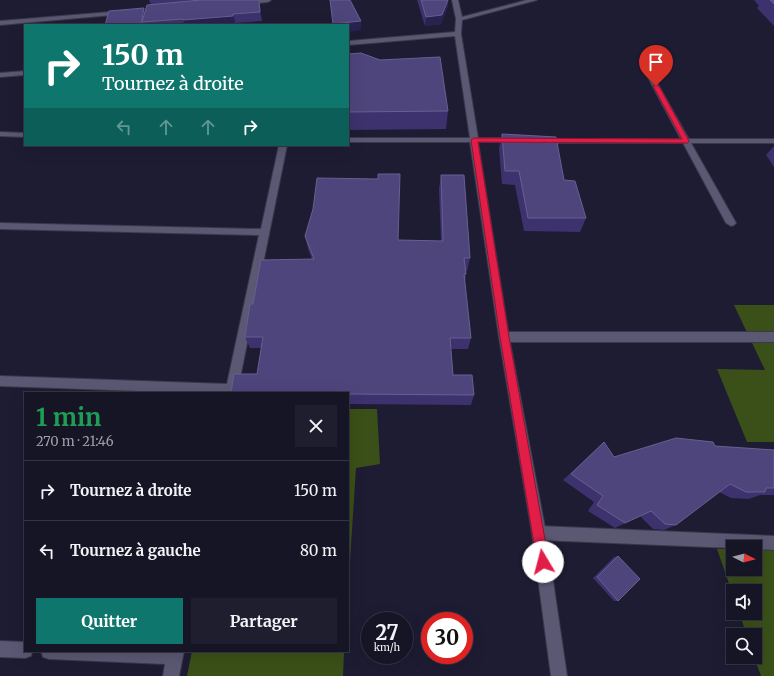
<!DOCTYPE html>
<html lang="fr">
<meta charset="utf-8">
<style>
:root{--surface:#161526;--page:#1f1e2e;--text:#f1f3f6;--muted:#9e9fa7;--line:#353443;--accent:#0f766e}
body{margin:0;font-family:Merriweather,serif;background:var(--page);color:var(--text);height:100vh;display:flex;flex-direction:column;font-size:15px;white-space:nowrap}
*{box-sizing:border-box;margin:0}
p{font-size:13px;color:var(--muted)}
.icon{flex:none;width:22px;height:22px;fill:none;stroke:currentColor;stroke-width:2;stroke-linecap:round;stroke-linejoin:round}
.map{position:relative;flex:1;overflow:hidden}
.sheet{position:absolute;left:24px;top:392px;width:325px;height:260px;display:flex;flex-direction:column;background:var(--surface);border-radius:0px;box-shadow:0 4px 16px #0002,0 0 0 1px var(--line)}
.sheet>*{flex:none}
.guide{position:absolute;left:24px;top:24px;width:325px;height:122px;border-radius:0px;box-shadow:0 4px 16px #0002,0 0 0 1px var(--line);background:#0f766e;color:#fff;overflow:hidden}
.needle{width:26px;rotate:96deg}
.fabs{position:absolute;left:726px;top:540px;display:grid;gap:8px}
.fabs a{display:grid;place-items:center;width:36px;height:36px;border-radius:0px;background:var(--surface);box-shadow:0 4px 16px #0002,0 0 0 1px var(--line);font-size:20px}
.speed{position:absolute;left:361px;top:612px;display:flex;gap:8px;font-size:20px;font-weight:700;text-align:center}
.speed>*{display:grid;place-content:center;width:52px;height:52px;border-radius:50%;background:var(--surface);box-shadow:0 4px 16px #0002,0 0 0 1px var(--line);line-height:1}
.speed small{font-size:10px;font-weight:400}
.speed .limit{border:6px solid #d22;background:#fff;color:#111}
.pin{position:absolute;display:grid;place-items:center;width:34px;height:34px;color:#fff;margin:-41px -17px;border-radius:50% 50% 50% 0;rotate:-45deg;box-shadow:0 0 4px #0007}
.pin .icon{rotate:45deg}
.me{position:absolute;width:44px;margin:-22px;rotate:352deg;stroke-linejoin:round;filter:drop-shadow(0 0 3px #0008)}
.turn{display:flex;align-items:center;gap:14px;height:84px;padding:0 12px;font-size:18px}
.turn .icon{width:52px;height:52px;stroke-width:2.5}
.turn b{display:block;font-size:28px;line-height:34px}
.lanes{display:flex;align-items:center;height:38px;padding:0 12px;background:#0003;justify-content:center;gap:20px;direction:ltr}
.lanes .off{opacity:.35}
.round{display:grid;place-items:center;flex:none;width:42px;height:42px;border-radius:0px;background:var(--page)}
.summary{display:flex;align-items:center;justify-content:space-between;height:68px;padding:0 12px}
h1{font-size:24px;font-weight:700;line-height:30px;color:#1e9e55}
.button{display:flex;gap:8px;margin-top:auto;padding:8px 12px}
.button a{flex:1;height:46px;border-radius:0px;background:var(--accent);color:#fff;font-size:16px;font-weight:700;line-height:46px;text-align:center}
.button a+a{background:var(--page);color:var(--text)}
ul{padding:0;list-style:none}
li{display:flex;align-items:center;gap:12px;height:60px;padding:0 12px;border-top:1px solid var(--line)}
li div{flex:1}
li b{display:block;font-size:15px}
li em{font-style:normal}
.map>svg:first-child{display:block}
.green{fill:#3b5018}
.lines{fill:none;stroke-linecap:round;stroke-linejoin:round}
.service-casing{stroke:#3a384b;stroke-width:2}
.minor-casing{stroke:#3a384b;stroke-width:2}
.service{fill:#5a5873;fill-rule:evenodd}
.minor{fill:#5a5873;fill-rule:evenodd}
.wall{fill:#3d326e}
.shaded-wall{fill:#292150}
.building{fill:#4f457d;stroke:#685f91}
.route{fill:#e11d48;stroke:#92132f}
</style>
<div class="map">
<svg width="774" height="676" viewBox="0 0 774 676">
<rect width="100%" height="100%" fill="#1e1c33"/>
<path class="green" d="M734,305H774V442H747L717,369L765,370Z
M348,409H377L380,464L356,468L348,592Z
M717,549H733V569H755V549H774V676H761L754,657L755,635H747L739,613H755V591H733V595Z
M192,651H344L343,676H187Z"/>
<g class="lines">
<defs>
<path id="service" d="M648,70L651,72L736,223L734,225L731,226L726,223L645,72Z
M504,332H774V342H504L500,340L499,337L500,334Z
M539,526L774,536V550L755,549V547H733V548L539,540L534,538L532,533L534,528Z"/>
<path id="minor" d="M248,0H271L268,2L245,4L242,2Z
M452,0H458L462,17L527,0H537L462,20L461,34L478,138H515L519,140L515,142H478L509,337L546,533L567,676H551L532,533L499,337L470,142H348V138H470L455,36L348,45V41L455,32L456,19Z
M122,11L125,13L124,14L0,25V21Z
M25,71V75L0,77V73Z
M0,132L25,133V137L0,136Z
M540,139H774V143H540Z
M279,145H287L237,393H194L0,386V376L227,384L259,235L0,229V223L261,229Z
M0,641L25,642V651H32L31,656L25,658L0,657Z
M41,651H184L179,676H163L165,664L49,659L43,657Z"/>
</defs>
<use href="#service" class="service-casing"/>
<use href="#minor" class="minor-casing"/>
<use href="#service" class="service"/>
<use href="#minor" class="minor"/>
</g>
<path class="wall" d="M149,0H259L262,21L236,23V25H105L144,8L145,11L151,4Z
M417,0H448V6L441,24L425,26Z
M754,0H774V26L757,8L759,6Z
M348,54L448,111L446,129L348,130Z
M502,134L564,180L586,218L580,232L524,231L515,185L502,184L499,148Z
M773,147H774V167L766,155Z
M441,175L470,258L467,271H466V274L465,282L471,338L468,349H451L453,375L474,395L471,405L348,404V393L257,374L261,348H250L245,337L253,304L312,259L308,249L305,236L398,240L441,241L439,189Z
M604,442L614,457L715,446L774,450V495H760L749,499L731,498L719,492L676,525L664,530L653,529L640,516L615,528L588,511L594,502L563,480Z
M618,556V601H614L593,578L614,557Z"/>
<path class="shaded-wall" d="M259,0L260,4L262,21L260,12Z
M448,0V6L441,24L425,26L426,17Z
M144,8L147,17L142,22L144,25H141Z
M233,14L236,25H184L183,20Z
M361,21V30L348,32V25H333V24Z"/>
<path class="building" d="M201,0H259L260,12L233,14V16L183,20V19L142,22L147,5Z
M330,0H350L361,21L333,24Z
M421,0H448L442,15L426,17Z
M770,0H774V4Z
M144,8L141,25H105L109,11Z
M361,53L380,60L440,57L448,111L348,112V54Z
M502,134L556,137L564,180L575,181L586,218H528L519,171H505Z
M378,174H400L398,240L443,241L441,175H464L470,258H464L466,274H464L471,338H450L453,375H472L474,395L348,394V393H231L234,374H257L263,337H245L250,304H253L261,260L314,259L305,236L313,209L317,178L378,179Z
M676,438L713,442L715,446L774,450V488H766L765,492H746L730,484L676,525L665,524L651,511L625,523L597,505L603,496L571,474L604,442L614,457Z
M618,556L640,579L618,601L597,577Z"/>
<path class="route" d="M656,84L659,86L689,141L688,143L478,142L509,337L549,562L548,566L543,568L539,566L537,562L500,337L471,140L474,138L682,139L653,86Z"/>
</svg>
<div class="fabs">
<a><svg class="needle" viewBox="-14 -14 28 28"><path d="M0-13l5 13h-10z" fill="#e53935"/><path d="M0 13l5-13h-10z" fill="#9e9fa7"/></svg></a>
<a><svg class="icon" aria-label="sound" viewBox="0 0 24 24"><path d="M4 9h4l5-4v14l-5-4H4zM17 9q2 3 0 6"/></svg></a>
<a><svg class="icon" aria-label="search" viewBox="0 0 24 24"><circle cx="10" cy="10" r="6"/><path d="M15 15l6 6"/></svg></a>
</div>
<div class="speed"><div>27<small>km/h</small></div><div class="limit">30</div></div>
<div class="pin" style="left:656px;top:86px;background:#d93025"><svg class="icon" aria-label="arrive" viewBox="0 0 24 24"><path d="M6 21V4h12l-3 4 3 4H6"/></svg></div>
<svg class="me" style="left:543px;top:562px" viewBox="-20 -20 40 40"><circle r="19" fill="#fff"/><path d="M0-13L10 11 0 6-10 11z" fill="#e11d48"/></svg>
<div class="guide">
<div class="turn"><svg class="icon" aria-label="right" viewBox="0 0 24 24"><path d="M7 20v-9h11M14 6l5 5-5 5"/></svg><div><b>150 m</b>Tournez à droite</div></div>
<div class="lanes"><svg class="icon off" aria-label="left" viewBox="0 0 24 24"><path d="M17 20v-9H6M10 6l-5 5 5 5"/></svg><svg class="icon off" aria-label="ahead" viewBox="0 0 24 24"><path d="M12 20V5M6 11l6-6 6 6"/></svg><svg class="icon off" aria-label="ahead" viewBox="0 0 24 24"><path d="M12 20V5M6 11l6-6 6 6"/></svg><svg class="icon" aria-label="right" viewBox="0 0 24 24"><path d="M7 20v-9h11M14 6l5 5-5 5"/></svg></div>
</div>
<section class="sheet">
<div class="summary"><div><h1>1 min</h1><p>270 m · 21:46</p></div><a class="round"><svg class="icon" aria-label="close" viewBox="0 0 24 24"><path d="M6 6l12 12M18 6L6 18"/></svg></a></div>
<ul>
<li><svg class="icon" aria-label="right" viewBox="0 0 24 24"><path d="M7 20v-9h11M14 6l5 5-5 5"/></svg><div><b>Tournez à droite</b></div><em>150 m</em></li>
<li><svg class="icon" aria-label="left" viewBox="0 0 24 24"><path d="M17 20v-9H6M10 6l-5 5 5 5"/></svg><div><b>Tournez à gauche</b></div><em>80 m</em></li>
</ul>
<div class="button"><a>Quitter</a><a>Partager</a></div>
</section>
</div>
